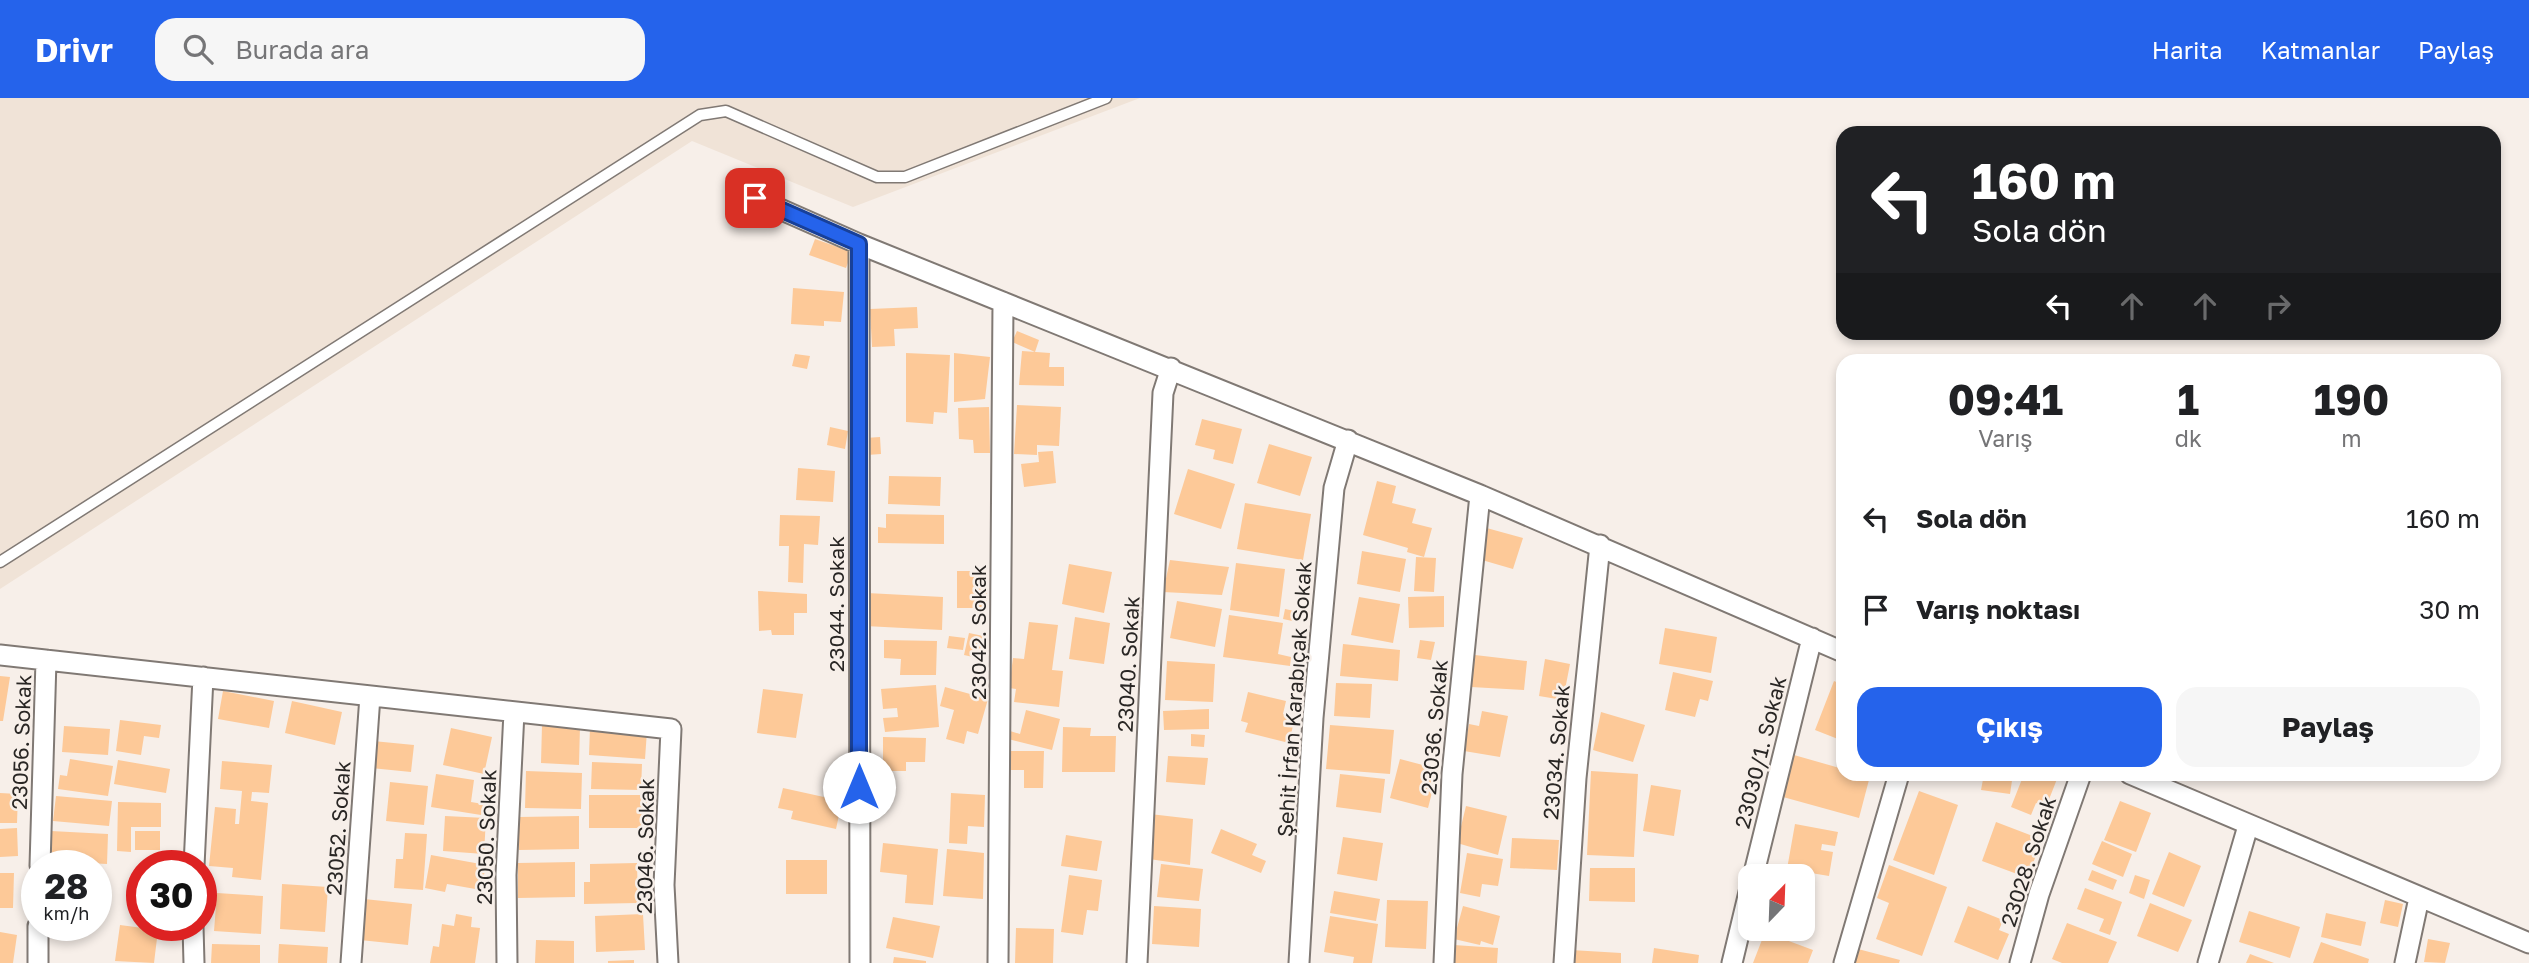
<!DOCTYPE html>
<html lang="tr">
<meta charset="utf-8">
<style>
:root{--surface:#fff;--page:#f6f6f6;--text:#202124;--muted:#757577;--accent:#2563eb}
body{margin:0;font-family:"Golos Text",sans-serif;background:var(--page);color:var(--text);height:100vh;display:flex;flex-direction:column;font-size:26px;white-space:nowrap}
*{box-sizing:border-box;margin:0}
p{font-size:23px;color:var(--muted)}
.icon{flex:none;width:38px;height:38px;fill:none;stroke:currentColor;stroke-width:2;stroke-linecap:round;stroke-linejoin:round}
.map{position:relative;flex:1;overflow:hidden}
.drawer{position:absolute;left:1836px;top:256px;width:665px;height:427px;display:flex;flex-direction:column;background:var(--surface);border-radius:21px;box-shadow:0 4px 10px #0003}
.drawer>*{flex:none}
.top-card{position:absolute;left:1836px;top:28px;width:665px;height:214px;border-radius:21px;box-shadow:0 4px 10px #0003;background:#202124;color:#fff;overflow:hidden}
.needle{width:46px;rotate:23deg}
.controls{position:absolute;left:1738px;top:766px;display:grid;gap:14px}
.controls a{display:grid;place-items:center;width:77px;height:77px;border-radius:14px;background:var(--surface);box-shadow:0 4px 10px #0003;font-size:35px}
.speed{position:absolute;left:21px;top:752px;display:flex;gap:14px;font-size:35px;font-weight:700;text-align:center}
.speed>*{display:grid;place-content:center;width:91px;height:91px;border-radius:50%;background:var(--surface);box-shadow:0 4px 10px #0003;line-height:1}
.speed small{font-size:18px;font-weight:400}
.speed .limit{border:10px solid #d22;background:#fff;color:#111}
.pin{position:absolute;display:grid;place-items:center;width:60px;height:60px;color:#fff;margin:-30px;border-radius:14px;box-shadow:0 4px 10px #0006}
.me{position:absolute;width:77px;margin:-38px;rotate:0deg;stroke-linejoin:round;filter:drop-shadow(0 0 5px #0008)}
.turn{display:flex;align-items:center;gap:24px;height:147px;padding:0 21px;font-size:32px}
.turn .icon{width:91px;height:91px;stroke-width:2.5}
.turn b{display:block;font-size:49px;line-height:60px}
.lanes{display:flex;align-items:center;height:66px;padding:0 21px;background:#0003;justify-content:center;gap:35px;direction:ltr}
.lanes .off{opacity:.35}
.eta{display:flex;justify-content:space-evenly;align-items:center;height:119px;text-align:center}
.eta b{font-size:42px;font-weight:700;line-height:49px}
.action{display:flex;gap:14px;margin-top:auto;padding:14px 21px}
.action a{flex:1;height:80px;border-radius:21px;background:var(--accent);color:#fff;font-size:28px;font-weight:700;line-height:80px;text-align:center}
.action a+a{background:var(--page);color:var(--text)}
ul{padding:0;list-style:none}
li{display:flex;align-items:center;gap:21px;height:91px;padding:0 21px}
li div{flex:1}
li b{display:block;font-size:26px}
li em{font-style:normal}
header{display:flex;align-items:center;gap:42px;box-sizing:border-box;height:98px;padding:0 35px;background:var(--accent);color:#fff}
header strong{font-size:33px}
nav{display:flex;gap:38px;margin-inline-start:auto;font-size:24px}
.search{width:490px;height:63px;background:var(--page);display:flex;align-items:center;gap:18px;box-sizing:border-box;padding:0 24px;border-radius:21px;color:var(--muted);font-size:26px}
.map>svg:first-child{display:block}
.built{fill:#f0e3d7}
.building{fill:#fdc998}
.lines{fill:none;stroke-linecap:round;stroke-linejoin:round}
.lane-casing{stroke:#807974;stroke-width:13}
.street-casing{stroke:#807974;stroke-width:23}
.lane{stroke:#fff;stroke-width:10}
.street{stroke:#fff;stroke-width:19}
.route-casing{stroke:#184099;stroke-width:18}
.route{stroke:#2563eb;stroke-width:12}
.labels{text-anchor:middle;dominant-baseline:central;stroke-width:5;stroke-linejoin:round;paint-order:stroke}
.street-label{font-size:21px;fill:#292624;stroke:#f7efe9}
</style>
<header>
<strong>Drivr</strong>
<div class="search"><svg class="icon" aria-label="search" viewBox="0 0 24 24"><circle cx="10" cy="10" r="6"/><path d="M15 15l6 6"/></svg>Burada ara</div>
<nav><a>Harita</a><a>Katmanlar</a><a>Paylaş</a></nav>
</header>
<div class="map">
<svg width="2529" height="865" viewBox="0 0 2529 865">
<rect width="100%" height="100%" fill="#f7efe9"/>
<path class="built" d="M0,0H1140L853,109L692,43L0,491Z"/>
<path class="building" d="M815,141L852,154L846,170L809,157Z
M793,190L844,194L841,224L824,223V228L791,226Z
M917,209L918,230L894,231L895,248L872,249L870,211Z
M1017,233L1039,242L1035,254L1012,244Z
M1022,253L1050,255L1049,269H1064V288L1019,287Z
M906,255L950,257L947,315L934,314L933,326L906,324Z
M954,255L990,259L985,301L954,304Z
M795,256L810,258L807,271L792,268Z
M1017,307L1061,309L1059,348L1037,347V357L1014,356Z
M989,309L990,355H974L973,342L959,341L958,310Z
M1202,321L1242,331L1233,366L1213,361L1215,352L1195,347Z
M830,329L848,333L845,351L827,347Z
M880,339L881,356L867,357L865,340Z
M1269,346L1312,359L1300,398L1257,385Z
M1053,353L1056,385L1024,389L1021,366L1039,364L1038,354Z
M798,370L835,373L833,404L796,402Z
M1188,371L1235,386L1221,431L1174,416Z
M889,378L941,379L940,408L888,406Z
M1377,383L1396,388L1392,405L1416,411L1412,425L1432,430L1424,459L1407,454L1408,450L1363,437Z
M1245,405L1311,416L1303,462L1237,451Z
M886,416L944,417V446L878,445V429L886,430Z
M780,417L820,418L818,447L804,446L803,485L788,484L789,448H779Z
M1483,429L1523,440L1513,471L1475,460Z
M1362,453L1406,461L1400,494L1357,486Z
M1416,459L1436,460L1434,494L1414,493Z
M1170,462L1229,469L1222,497L1163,494Z
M1236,465L1285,471L1279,519L1230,512Z
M1069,466L1112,474L1104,515L1062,506Z
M957,473H987V510H957Z
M758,493L807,496V515H794V537H772L771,532L759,533Z
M867,495L943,499L942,532L865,528Z
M1444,498V529L1409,530L1408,499Z
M1359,499L1400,506L1393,545L1351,537Z
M1177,503L1222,511L1215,549L1170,540Z
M1285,511L1299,514L1297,524L1283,521Z
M1229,517L1283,525L1278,556L1291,559L1290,568L1223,559Z
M1075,519L1110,525L1104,566L1069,561Z
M1029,524L1058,527L1052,572L1063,573L1059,609L1014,604L1016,591L1009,590L1013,560L1024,561Z
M1665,530L1717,539L1711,575L1659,566Z
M969,535L988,539L982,561L964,557Z
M949,538L965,540L963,552L947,550Z
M884,542L937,543L936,577H900L901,561L884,560Z
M1420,542L1435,544L1431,562L1417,560Z
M1343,546L1400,552L1398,583L1340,578Z
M1475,557L1527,563L1524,592L1471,589Z
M1545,561L1570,566L1563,602L1539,598Z
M1167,563L1215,566L1213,604L1165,602Z
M1673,574L1713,583L1708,603L1700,601L1695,619L1665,612Z
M0,578L10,579L3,623H0Z
M1834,583L1843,587V643L1815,632Z
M1336,585L1372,586L1370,620L1334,618Z
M936,587L939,629L885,634L883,620L898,619L897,610L883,611L881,591Z
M945,589L988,601L978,636L967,633L964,646L946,641L954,612L940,608Z
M763,591L803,596L796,640L757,635Z
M223,593L274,603L269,630L218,621Z
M1248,594L1286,603L1283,616L1295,619L1289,645L1245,634L1248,625L1241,623Z
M292,603L342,614L335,647L285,635Z
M1209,611V631L1164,632L1163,613Z
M1026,612L1060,621L1052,652L1008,641L1010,633L1020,636Z
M1482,613L1508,618L1500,659L1464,653L1469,626L1479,628Z
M1601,614L1645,627L1633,664L1593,652Z
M120,622L161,627L159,640L144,638L141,657L116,653Z
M542,627L580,628L579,667L541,665Z
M1330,627L1394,632L1390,676L1326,671Z
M64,628L110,631L108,657L62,654Z
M1063,629L1091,630L1090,638H1116L1115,674H1062Z
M451,630L492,639L484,676L443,667Z
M590,630L647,633L645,661L589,657Z
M1191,636L1205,637L1204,649L1191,648Z
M883,639L926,640L925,664H906V673H883Z
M373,643L414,647L411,674L371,670Z
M1010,653H1044L1043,690H1024V672H1010Z
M1794,657L1843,671V676L1870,678L1859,720L1783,699Z
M1168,658L1208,660L1205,687L1166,684Z
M70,661L113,668L108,698L58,691L60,677L67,678Z
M1400,661L1438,671L1428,710L1390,700Z
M118,662L170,671L166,695L114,686Z
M222,663L272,667L269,695L252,694L251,703L268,705L261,782L232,779L233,770L209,768L215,709L236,711L235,726H239L242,693L220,691Z
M592,664L642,666L641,692L591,691Z
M526,673L582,675L581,711L525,710Z
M1591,673L1638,676L1634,759L1587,757Z
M436,676L474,682L471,704L483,706L481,717L431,709Z
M1340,676L1385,681L1381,715L1336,709Z
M1984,676H2013L2010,696L1981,692Z
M2024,676H2059L2046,709L2036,705L2031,717L2011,709Z
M390,684L428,688L424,727L386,723Z
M1651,687L1681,692L1674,738L1643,733Z
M783,690L842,703L836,731L791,721L793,713L778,710Z
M1919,693L1958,707L1934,777L1893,762Z
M0,695L18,696L17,725H0Z
M951,695L985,697L984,729L968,728L967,746L949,745Z
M589,697H647V730H589Z
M56,698L112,703L109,728L53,723Z
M2120,703L2151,715L2136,754L2104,742Z
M118,704L161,705V729H131V754L117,753Z
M1466,708L1507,718L1498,757L1457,745Z
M1150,716L1193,721L1190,767L1149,761Z
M445,718L486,720L484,756L443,753Z
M579,718V751L519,752V719Z
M1996,724L2038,740L2033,753L2037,754L2028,780L1982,763Z
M1795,726L1838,734L1835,748L1822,746L1821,752L1833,754L1829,778L1787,771Z
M17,730L18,758L0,759V731Z
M1221,731L1257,746L1252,757L1266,763L1261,775L1211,755Z
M51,733L108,736L107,766L49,763Z
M135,733H160V752H135Z
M405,735L427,736L423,792L394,790L396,761H403Z
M1066,737L1102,743L1097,773L1061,768Z
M1343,739L1383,745L1377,783L1337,776Z
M1512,740L1559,742L1557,772L1510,770Z
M2102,743L2132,756L2123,779L2092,766Z
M883,745L938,751L933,807L905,805L907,777L880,774Z
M947,751L984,755L983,801L943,798Z
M2169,754L2201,768L2184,809L2152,796Z
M1467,755L1503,761L1498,788L1482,786L1480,799L1460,795Z
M431,757L486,767L481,792L447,786L445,794L425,790Z
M786,762H827V796H786Z
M575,764V799L518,800V765Z
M637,765L638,805L584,806V784H590V766Z
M1161,766L1203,771L1199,803L1157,799Z
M1889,767L1947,789L1922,858L1876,841L1889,805L1877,800Z
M1590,770H1635V804L1589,803Z
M2092,772L2117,782L2113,792L2088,782Z
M0,775H14L13,810H0Z
M1069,777L1102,782L1098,813L1087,812L1083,837L1061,834Z
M2135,777L2150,782L2144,801L2129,795Z
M282,786L328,789L325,834L280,831Z
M2085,790L2122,804L2110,837L2099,833L2104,821L2077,811Z
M96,793L111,796L109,806L102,805L98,821Z
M1334,793L1380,801L1376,823L1330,815Z
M217,795L263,798L261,836L214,833Z
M364,801L412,806L408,847L360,842Z
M1387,802L1428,803L1426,851L1385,849Z
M2385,802L2403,806L2398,829L2380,825Z
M2150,805L2192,822L2178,854L2137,838Z
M1154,808L1201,811L1199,849L1152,846Z
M1463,808L1500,818L1493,847L1481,843L1480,847L1454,841Z
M1968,808L2003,822L1999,832L2009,836L1998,862L1954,844Z
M2249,813L2300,829L2290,860L2239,844Z
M2326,815L2366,824L2361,848L2321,839Z
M456,816L472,819L471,829L480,830L475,865H430L433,848L439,849L442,826L454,828Z
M643,816L645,852L596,854L595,818Z
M1330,818L1378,826L1372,865H1353L1354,859L1324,854Z
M893,819L940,828L933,860L886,850Z
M2067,825L2117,844L2108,865H2062L2052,861Z
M120,827L158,832L154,865L115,863Z
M1016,830L1054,831L1053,865H1015Z
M0,834L17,837L13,865H0Z
M1765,834L1813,852L1808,865H1753Z
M2428,841L2450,845L2445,865L2424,864Z
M536,842L574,843V865H535Z
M2321,844L2369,861L2368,865H2313Z
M212,846L260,847V865H211Z
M279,846L328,849L327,865H278Z
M1454,847L1498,850L1497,865H1453Z
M1654,850L1699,857L1698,865H1652Z
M1858,851L1900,862L1899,865H1854Z
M1571,852L1621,855V865H1571Z
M2250,856L2274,865H2246Z
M894,859L926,863V865H893Z
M634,862V865H608V863Z"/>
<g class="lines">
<defs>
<path id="lane" d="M0,464L700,17L726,13L877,79H905L1106,0"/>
<path id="street" d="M755,100L859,146L1480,397L1843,554
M859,146L860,865
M0,557L671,631L664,787L668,865
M2130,676L2529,845
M40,768L46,562
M194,768L203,579
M1753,779L1812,540
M193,828L194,865
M38,865V828
M351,865L370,598
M507,865L506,777L514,614
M998,865L1003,204
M1137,865L1163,295L1171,270
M1299,865L1313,620L1334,390L1348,342
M1444,865L1452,676L1480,397
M1564,865L1576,680L1600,447
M1732,865L1750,790
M1844,865L1899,676
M2020,865L2039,796L2081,676
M2208,865L2248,728
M2405,865L2419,800"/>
</defs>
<use href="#lane" class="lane-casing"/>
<use href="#street" class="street-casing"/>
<use href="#lane" class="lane"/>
<use href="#street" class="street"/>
</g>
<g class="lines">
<defs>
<path id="route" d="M755,100L859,146V689"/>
</defs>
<use href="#route" class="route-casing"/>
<use href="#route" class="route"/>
</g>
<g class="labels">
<g class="street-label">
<text transform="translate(836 506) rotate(-90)">23044. Sokak</text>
<text transform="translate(978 534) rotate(-90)">23042. Sokak</text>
<text transform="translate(1128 566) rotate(-87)">23040. Sokak</text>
<text transform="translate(1294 601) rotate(-86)">Şehit İrfan Karabıçak Sokak</text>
<text transform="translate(1434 629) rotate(-85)">23036. Sokak</text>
<text transform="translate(21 644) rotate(-88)">23056. Sokak</text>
<text transform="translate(1556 654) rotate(-85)">23034. Sokak</text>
<text transform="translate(1760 654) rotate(-76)">23030/1. Sokak</text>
<text transform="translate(338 730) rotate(-86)">23052. Sokak</text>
<text transform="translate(486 739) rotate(-88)">23050. Sokak</text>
<text transform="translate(645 748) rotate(-89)">23046. Sokak</text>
<text transform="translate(2028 763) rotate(-72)">23028. Sokak</text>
</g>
</g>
</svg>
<div class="controls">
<a><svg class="needle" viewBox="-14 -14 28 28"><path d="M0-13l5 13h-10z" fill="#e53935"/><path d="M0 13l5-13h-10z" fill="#757577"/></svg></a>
</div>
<div class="speed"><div>28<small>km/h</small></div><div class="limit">30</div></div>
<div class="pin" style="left:755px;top:100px;background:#d93025"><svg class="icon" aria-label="arrive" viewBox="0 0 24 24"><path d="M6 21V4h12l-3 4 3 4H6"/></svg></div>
<svg class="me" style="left:859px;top:689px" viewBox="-20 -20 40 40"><circle r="19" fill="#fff"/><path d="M0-13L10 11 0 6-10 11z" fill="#2563eb"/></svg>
<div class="top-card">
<div class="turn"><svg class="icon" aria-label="left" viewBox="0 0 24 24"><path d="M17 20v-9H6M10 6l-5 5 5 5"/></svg><div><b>160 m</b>Sola dön</div></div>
<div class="lanes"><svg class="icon" aria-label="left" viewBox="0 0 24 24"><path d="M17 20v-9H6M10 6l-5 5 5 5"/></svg><svg class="icon off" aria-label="ahead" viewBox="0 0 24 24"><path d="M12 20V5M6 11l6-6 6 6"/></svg><svg class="icon off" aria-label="ahead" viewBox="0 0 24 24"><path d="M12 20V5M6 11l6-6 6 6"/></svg><svg class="icon off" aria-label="right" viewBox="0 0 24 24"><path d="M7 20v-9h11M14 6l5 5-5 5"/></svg></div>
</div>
<section class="drawer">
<div class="eta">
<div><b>09:41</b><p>Varış</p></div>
<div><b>1</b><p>dk</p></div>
<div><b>190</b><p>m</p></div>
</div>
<ul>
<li><svg class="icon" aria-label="left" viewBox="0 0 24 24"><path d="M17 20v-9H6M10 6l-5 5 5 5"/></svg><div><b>Sola dön</b></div><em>160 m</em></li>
<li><svg class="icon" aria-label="arrive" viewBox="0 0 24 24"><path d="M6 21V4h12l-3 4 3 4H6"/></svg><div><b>Varış noktası</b></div><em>30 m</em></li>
</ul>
<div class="action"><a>Çıkış</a><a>Paylaş</a></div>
</section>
</div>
